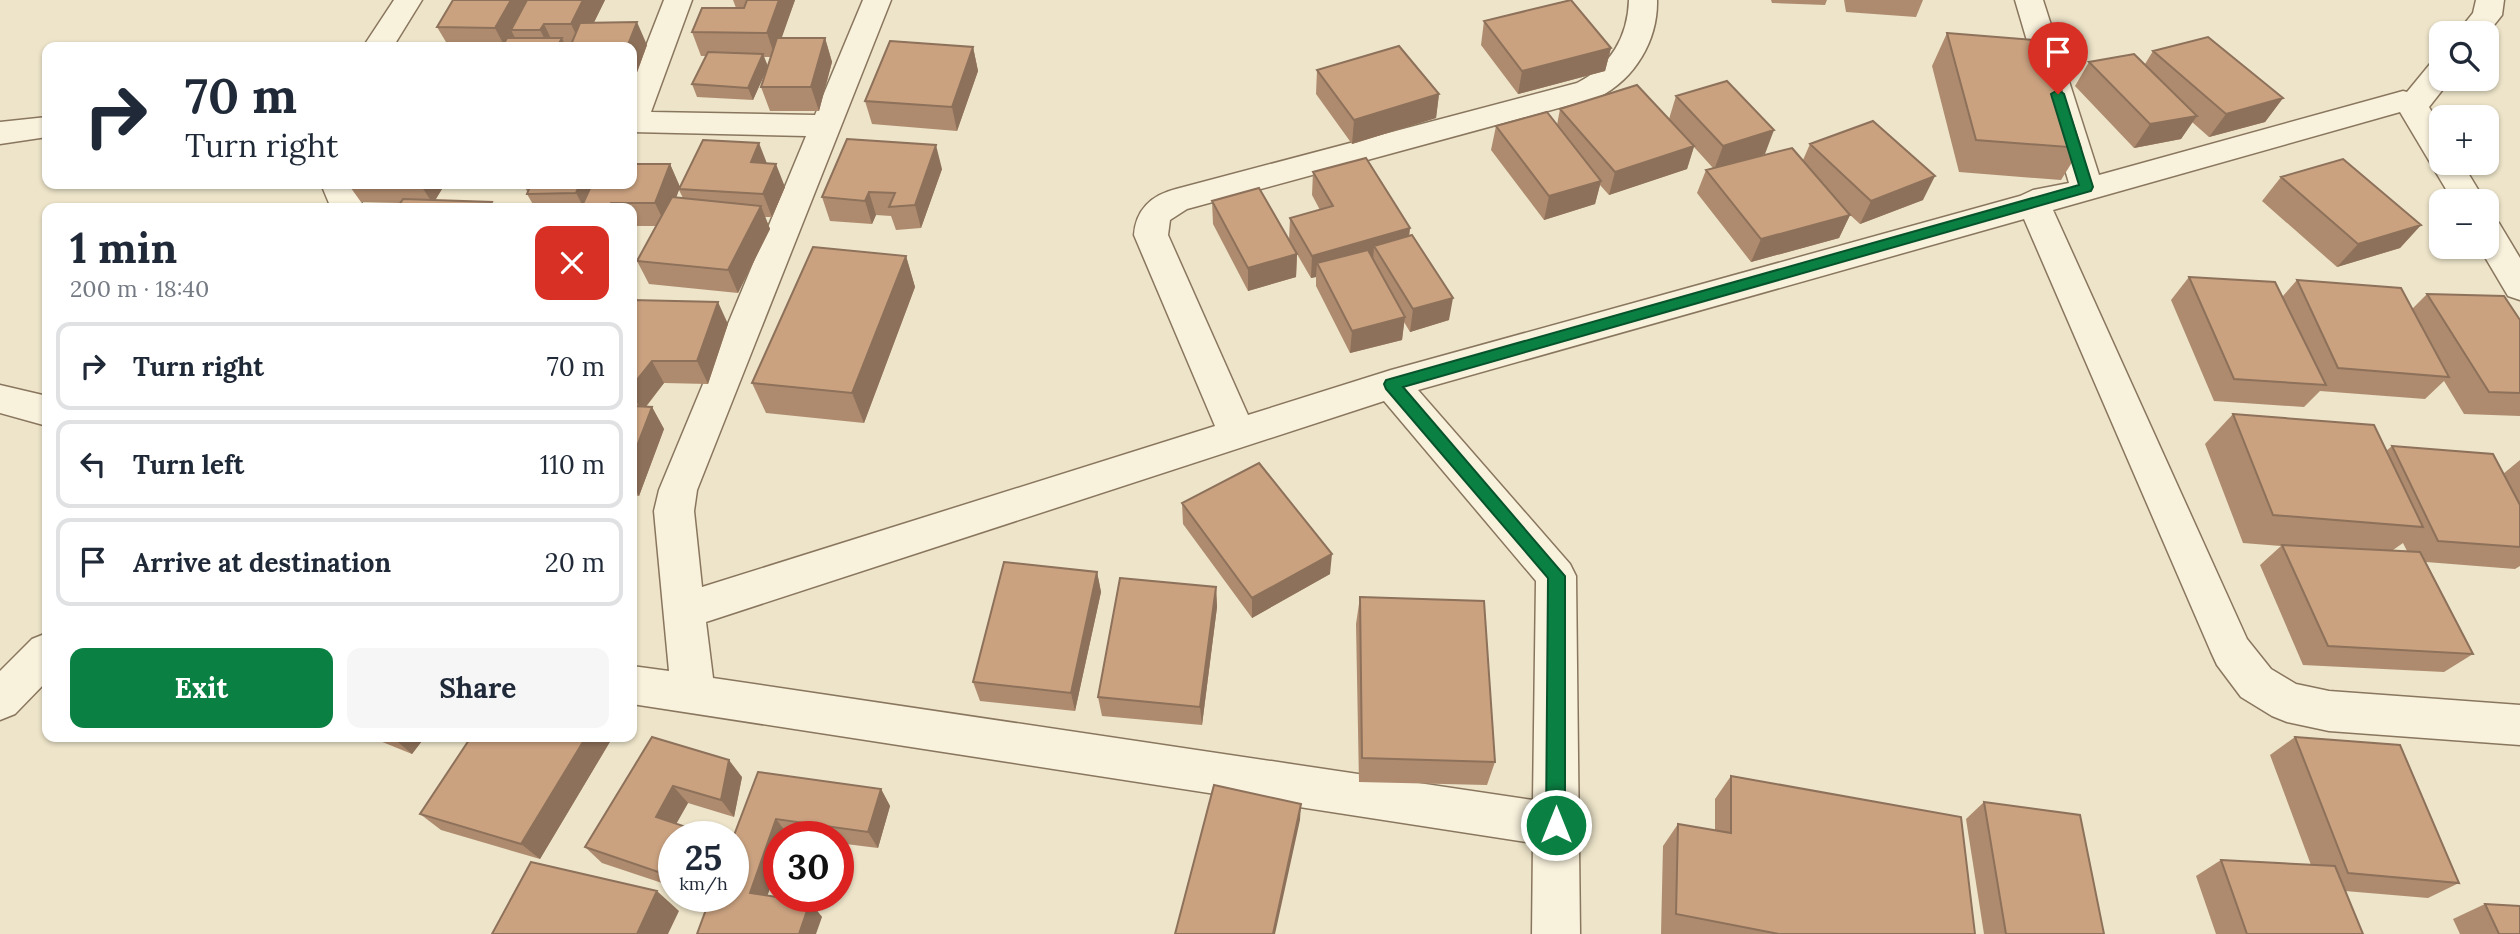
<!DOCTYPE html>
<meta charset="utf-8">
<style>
:root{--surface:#fff;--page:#f6f6f7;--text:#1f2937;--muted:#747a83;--line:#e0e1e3;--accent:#0b8043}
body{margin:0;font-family:Lora,serif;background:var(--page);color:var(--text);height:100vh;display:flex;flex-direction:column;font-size:26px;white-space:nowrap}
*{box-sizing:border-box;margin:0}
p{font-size:23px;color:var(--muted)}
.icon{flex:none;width:38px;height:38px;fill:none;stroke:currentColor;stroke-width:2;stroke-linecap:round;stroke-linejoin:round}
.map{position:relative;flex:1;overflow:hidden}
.side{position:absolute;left:42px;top:203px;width:595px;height:539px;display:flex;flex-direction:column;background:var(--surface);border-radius:14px;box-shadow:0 2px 5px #0004}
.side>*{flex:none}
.top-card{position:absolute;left:42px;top:42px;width:595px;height:147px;border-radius:14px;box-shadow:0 2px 5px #0004;background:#fff;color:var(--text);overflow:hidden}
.controls{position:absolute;left:2429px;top:21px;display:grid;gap:14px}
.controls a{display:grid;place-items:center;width:70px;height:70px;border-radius:14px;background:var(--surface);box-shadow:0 2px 5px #0004;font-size:35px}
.speed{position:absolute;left:658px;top:821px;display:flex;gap:14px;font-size:35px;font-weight:700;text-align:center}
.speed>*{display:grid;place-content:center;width:91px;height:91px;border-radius:50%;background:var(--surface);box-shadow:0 2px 5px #0004;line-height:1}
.speed small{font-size:18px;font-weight:400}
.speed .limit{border:10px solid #d22;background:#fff;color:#111}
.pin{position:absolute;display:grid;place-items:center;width:60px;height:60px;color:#fff;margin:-72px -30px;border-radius:50% 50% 50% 0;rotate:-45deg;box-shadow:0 0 7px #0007}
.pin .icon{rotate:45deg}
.me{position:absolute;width:77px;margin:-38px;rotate:0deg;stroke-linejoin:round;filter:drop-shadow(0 0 5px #0008)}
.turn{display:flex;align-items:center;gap:24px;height:147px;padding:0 28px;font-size:32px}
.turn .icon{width:91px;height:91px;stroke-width:2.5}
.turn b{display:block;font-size:49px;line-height:60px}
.round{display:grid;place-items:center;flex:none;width:74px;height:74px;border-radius:14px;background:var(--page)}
.headline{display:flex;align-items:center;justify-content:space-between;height:119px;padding:0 28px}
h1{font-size:42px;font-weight:700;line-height:52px}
.action{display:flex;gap:14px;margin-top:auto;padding:14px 28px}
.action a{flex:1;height:80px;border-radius:14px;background:var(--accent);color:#fff;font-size:28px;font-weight:700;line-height:80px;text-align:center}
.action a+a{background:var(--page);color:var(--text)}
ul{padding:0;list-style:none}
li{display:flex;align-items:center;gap:21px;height:88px;margin:0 14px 10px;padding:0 14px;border:4px solid var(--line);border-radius:14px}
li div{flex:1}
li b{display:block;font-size:26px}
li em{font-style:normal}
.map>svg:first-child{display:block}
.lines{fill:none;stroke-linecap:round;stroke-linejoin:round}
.minor-casing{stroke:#89765e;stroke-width:3}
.minor{fill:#f8f1dc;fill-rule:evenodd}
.wall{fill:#ae8b6e;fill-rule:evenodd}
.shaded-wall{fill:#8d715a}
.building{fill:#caa280;stroke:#8d715a;stroke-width:2}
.route{fill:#0b8043;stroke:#07532c;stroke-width:2}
</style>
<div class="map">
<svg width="2520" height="934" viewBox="0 0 2520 934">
<rect width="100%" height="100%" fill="#ede4c9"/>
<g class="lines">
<defs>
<path id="minor" d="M394,0H422L393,47H363Z
M664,0H692L651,112L815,115L863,0H891L697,490L694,511L702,587L1215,426L1134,235C1136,209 1152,195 1176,189L1577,83C1610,67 1628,37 1629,0H1657C1658,40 1635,79 1599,97L1187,209L1170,220L1168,235L1248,415L1391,370L2020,196L2033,190L2069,183L2015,0H2043L2099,175L2403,91L2407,92L2430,64L2441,61V79H2451L2429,107L2441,127V163H2462L2485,201H2453L2400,112L2053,210L2247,639L2271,669L2296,684L2329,691L2520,705V745L2329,731L2287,722L2272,716L2241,697L2217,665L2211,652L2024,219L1418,390L1570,564L1576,576L1580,934H1532L1533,843L632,704V666L669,671L654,511L659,490L806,136L632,132V82ZM1384,401L1536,581L1533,800L713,678L706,622Z
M2476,0H2504L2502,15L2487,34L2457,33L2473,13Z
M47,117V137L0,144V122Z
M321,184H353L364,208H331Z
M2487,219L2499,223L2520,258V300L2508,296L2479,247H2487Z
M0,385L47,396V426L0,413Z
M47,633V681L15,714L0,720V671L32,639Z"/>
</defs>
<use href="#minor" class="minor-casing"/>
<use href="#minor" class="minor"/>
</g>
<path class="wall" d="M453,0H605L594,22L647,45L632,86V47H449L437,27Z
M733,0H795L781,38H825L832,62L819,111H770L761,87L767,68L753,100L697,97L692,84L706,56H701L692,32L736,8ZM764,57H771L768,66Z
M1771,0H1827L1825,5L1772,3Z
M1844,0H1923L1916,17L1846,12Z
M1484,21L1611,48L1605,71L1518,94L1481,45Z
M1947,33L2081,148L2061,180L1959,172L1932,66Z
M973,47L978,71L957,131L872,124L865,101Z
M2153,51L2283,98L2265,122L2209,137L2192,122L2181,139L2134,148L2075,86L2089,62L2145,64Z
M1317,70L1439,94L1436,118L1352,144L1316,94Z
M1676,96L1765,154L1749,159L1803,160L1810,144L1923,200L1860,224L1849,214L1850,215L1839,238L1751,262L1697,193L1706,170L1713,168L1694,147L1687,169L1609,195L1600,185L1595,204L1544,220L1491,150L1496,126L1557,125L1560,109L1669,119Z
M767,163L785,187L772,217H765L770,229L738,293L649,284L637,261L656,226H632V208H535L527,194L528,191H527L522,184H632L670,164L680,187ZM679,190L683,198L676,197Z
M942,169L921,228L896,230L891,216L876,215L872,224L830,221L822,197Z
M1313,172L1410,228L1409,236L1449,320L1410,332L1404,322L1402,340L1350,353L1316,286V277L1311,278L1297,254L1296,277L1248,291L1213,224L1212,201L1289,241L1290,218L1320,210L1312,195Z
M2281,177L2421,225L2400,248L2337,267L2262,201Z
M348,184H445L435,200L492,202L496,208H397L400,203L361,202Z
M906,256L915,287L864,423L766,413L752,383Z
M2189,277L2283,296L2297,280L2412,309L2427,294L2520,320V416L2464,414L2444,381L2425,399L2320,391L2304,407L2214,401L2171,300Z
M632,300L728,324L708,384L664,383L646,407H652L664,429L639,496L632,495Z
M2233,414L2386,451L2392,446L2503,474L2520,460V566L2515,569L2426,562L2473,654L2444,672L2303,665L2260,565L2281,546L2243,543L2205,444ZM2403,543L2407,551L2393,550Z
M1182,503L1330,574L1252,618L1183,524Z
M1097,572L1101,592L1075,711L980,701L973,682Z
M1216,587L1217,607L1202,725L1102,716L1098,697Z
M1360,597L1495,762L1487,785L1359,782L1356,624Z
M370,737H425L412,754Z
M471,737H609L611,740L540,859L441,830L420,814Z
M652,737L742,777L734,817L688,803L676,824L698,831L703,836H674V887L602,863L585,847Z
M2295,737L2459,883L2428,898L2345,891L2363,934H2216L2196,876L2221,860L2311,865L2270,755Z
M758,772L881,789L890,806L878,848L838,843V836H789L767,896L810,902L822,917L697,934Z
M1731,776L1975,934H1661L1663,846L1678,824L1715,830V799Z
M1984,802L2104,934H1984L1966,819Z
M2485,904L2520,934H2460L2453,919Z"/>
<path class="shaded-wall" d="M511,0H536L511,30L515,38L505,47L495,28Z
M583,0H605L582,47L571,24Z
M779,0H795L775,57L767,33Z
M637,22L647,45L632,86V47H627Z
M544,24L555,47H549L540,30Z
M562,38L566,47H557Z
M825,38L832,62L819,111L811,87Z
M973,47L978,71L957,131L952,107Z
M1611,48L1605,71L1518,94L1522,71Z
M763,54L768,67L753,100L748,88Z
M1439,94L1436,118L1352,144L1354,120Z
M2283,98L2265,122L2209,137L2226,114Z
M2197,116L2181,139L2134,148L2150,124Z
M1774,130L1765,154L1714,170L1723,146Z
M759,143L768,166L751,162Z
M936,145L942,169L921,228L915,205Z
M1694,146L1687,169L1609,195L1615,172Z
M670,164L680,187L666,226L655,203Z
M776,164L785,187L772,217L763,194Z
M1935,176L1923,200L1860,224L1871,201Z
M1601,181L1595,204L1544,220L1549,196Z
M420,184H445L433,204Z
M580,184H601L584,208L576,193Z
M869,192L876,215L872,224L865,201Z
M492,202L496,208H489Z
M761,206L770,229L738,293L728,270Z
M1850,215L1839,238L1751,262L1761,239Z
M2421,225L2400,248L2337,267L2358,244Z
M1410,228L1407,251L1374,246L1373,261L1317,263L1316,277L1311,278L1312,256Z
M1297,254L1296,277L1248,291V268Z
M906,256L915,287L864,423L852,393Z
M1453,298L1449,320L1410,332L1413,309Z
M718,302L728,324L708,384L697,361Z
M1405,317L1402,340L1350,353L1352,331Z
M652,361L664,383L642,411L632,394V386Z
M652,407L664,429L639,496L632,484V459Z
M1332,554L1330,574L1252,618V598Z
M1097,572L1101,592L1075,711L1071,693Z
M1216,587L1217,607L1202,725L1200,707Z
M392,737H425L412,754Z
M586,737H609L611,740L540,859L521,844Z
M729,760L742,777L734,817L721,800Z
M673,786L688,803L671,833L656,817Z
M881,789L890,806L878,848L868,832Z
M1301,804L1300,820L1275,934H1273Z
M776,819L789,836H779V863L763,908L750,893Z
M698,831L703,836H695Z
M657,891L679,911L668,934H637Z
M810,902L822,917L816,934H799Z"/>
<path class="building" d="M453,0H511L495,28L437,27Z
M527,0H583L571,24H544L540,30H511Z
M747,0H779L767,33L692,32L702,8H744Z
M1571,0L1611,48L1522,71L1484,21Z
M637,22L627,47H570L580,23Z
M1947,33L2045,41L2081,148L1976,140Z
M2208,37L2283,98L2226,114L2153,51Z
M507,38H562L557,47H502Z
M777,38H825L811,87H761Z
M890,41L973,47L952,107L865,101Z
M1399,46L1439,94L1354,120L1317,70Z
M708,52L763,54L748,88L692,84Z
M2134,54L2197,116L2150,124L2089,62Z
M1727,81L1774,130L1723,146L1676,96Z
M1637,85L1694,146L1615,172L1560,109Z
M1547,112L1601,181L1549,196L1496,126Z
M1873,121L1935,176L1871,201L1810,144Z
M847,139L936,145L915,205L889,207L895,193L869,192L865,201L822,197Z
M703,140L759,143L751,162L776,164L763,194L679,189Z
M1792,148L1850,215L1761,239L1706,170Z
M1366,158L1410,228L1312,256L1290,218L1333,206L1313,172Z
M2343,159L2421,225L2358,244L2281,177Z
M632,164H670L655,203H611L609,208H581L592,184H632Z
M531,184H580L576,193L527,194Z
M1259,188L1297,254L1248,268L1212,201Z
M672,197L761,206L728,270L637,261Z
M403,199L492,202L489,208H397Z
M1412,235L1453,298L1413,309L1374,246Z
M813,247L906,256L852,393L752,383Z
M1368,250L1405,317L1352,331L1317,263Z
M2189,277L2275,282L2326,385L2234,379Z
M2297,280L2401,288L2449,377L2338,368Z
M2427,294L2504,296L2520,320V393L2489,392Z
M632,300L718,302L697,361H652L632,386Z
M632,406L652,407L632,459Z
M2233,414L2374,425L2423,527L2273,515Z
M2392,446L2493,454L2520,505V547L2438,541Z
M1259,463L1332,554L1252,598L1182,503Z
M2282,545L2420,552L2473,654L2328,646Z
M1004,562L1097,572L1071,693L973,682Z
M1120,578L1216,587L1200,707L1098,697Z
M1360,597L1484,601L1495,762L1362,758Z
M471,737H586L521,844L420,814Z
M652,737L729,760L721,800L673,786L656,817L698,831L695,836H674V875L673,877L585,847Z
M2295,737L2400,745L2459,883L2348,873Z
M758,772L881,789L868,832L776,819L750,893L810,902L799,934H697L711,896H733V838Z
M1731,776L1961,817L1975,934H1779L1676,914L1678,824L1731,833Z
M1214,785L1301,804L1273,934H1175Z
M1984,802L2080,815L2104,934H2006Z
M2221,860L2335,866L2363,934H2247Z
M531,862L657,891L637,934H492Z
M2485,904L2520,906V934H2499Z"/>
<path class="route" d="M2058,90L2064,94L2093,187L2091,191L1403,387L1565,576V825L1563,832L1556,835L1549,832L1546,825L1548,578L1386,389L1384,384L1386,380L2079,185L2051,94Z"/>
</svg>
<div class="controls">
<a><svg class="icon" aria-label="search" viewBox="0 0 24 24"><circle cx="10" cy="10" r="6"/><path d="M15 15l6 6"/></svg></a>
<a>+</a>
<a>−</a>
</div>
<div class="speed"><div>25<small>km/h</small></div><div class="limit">30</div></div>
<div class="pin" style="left:2058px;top:94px;background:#d93025"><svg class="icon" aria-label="arrive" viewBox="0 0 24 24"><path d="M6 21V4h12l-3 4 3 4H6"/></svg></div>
<svg class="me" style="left:1556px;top:825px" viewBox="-20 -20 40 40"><circle r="17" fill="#0b8043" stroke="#fff" stroke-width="3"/><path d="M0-11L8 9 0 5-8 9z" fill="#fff"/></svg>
<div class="top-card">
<div class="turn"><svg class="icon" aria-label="right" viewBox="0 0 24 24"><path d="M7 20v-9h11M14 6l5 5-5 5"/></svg><div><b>70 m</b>Turn right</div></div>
</div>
<section class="side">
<div class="headline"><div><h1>1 min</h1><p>200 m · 18:40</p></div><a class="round" style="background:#d93025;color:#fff"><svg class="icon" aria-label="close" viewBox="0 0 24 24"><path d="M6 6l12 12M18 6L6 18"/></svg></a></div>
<ul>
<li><svg class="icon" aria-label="right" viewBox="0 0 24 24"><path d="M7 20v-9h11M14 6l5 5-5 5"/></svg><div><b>Turn right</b></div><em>70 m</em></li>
<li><svg class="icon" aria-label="left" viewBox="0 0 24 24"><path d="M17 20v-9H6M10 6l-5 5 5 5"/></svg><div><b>Turn left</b></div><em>110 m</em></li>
<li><svg class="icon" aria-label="arrive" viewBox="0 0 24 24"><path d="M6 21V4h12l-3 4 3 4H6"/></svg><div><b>Arrive at destination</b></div><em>20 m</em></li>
</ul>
<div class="action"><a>Exit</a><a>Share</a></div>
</section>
</div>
